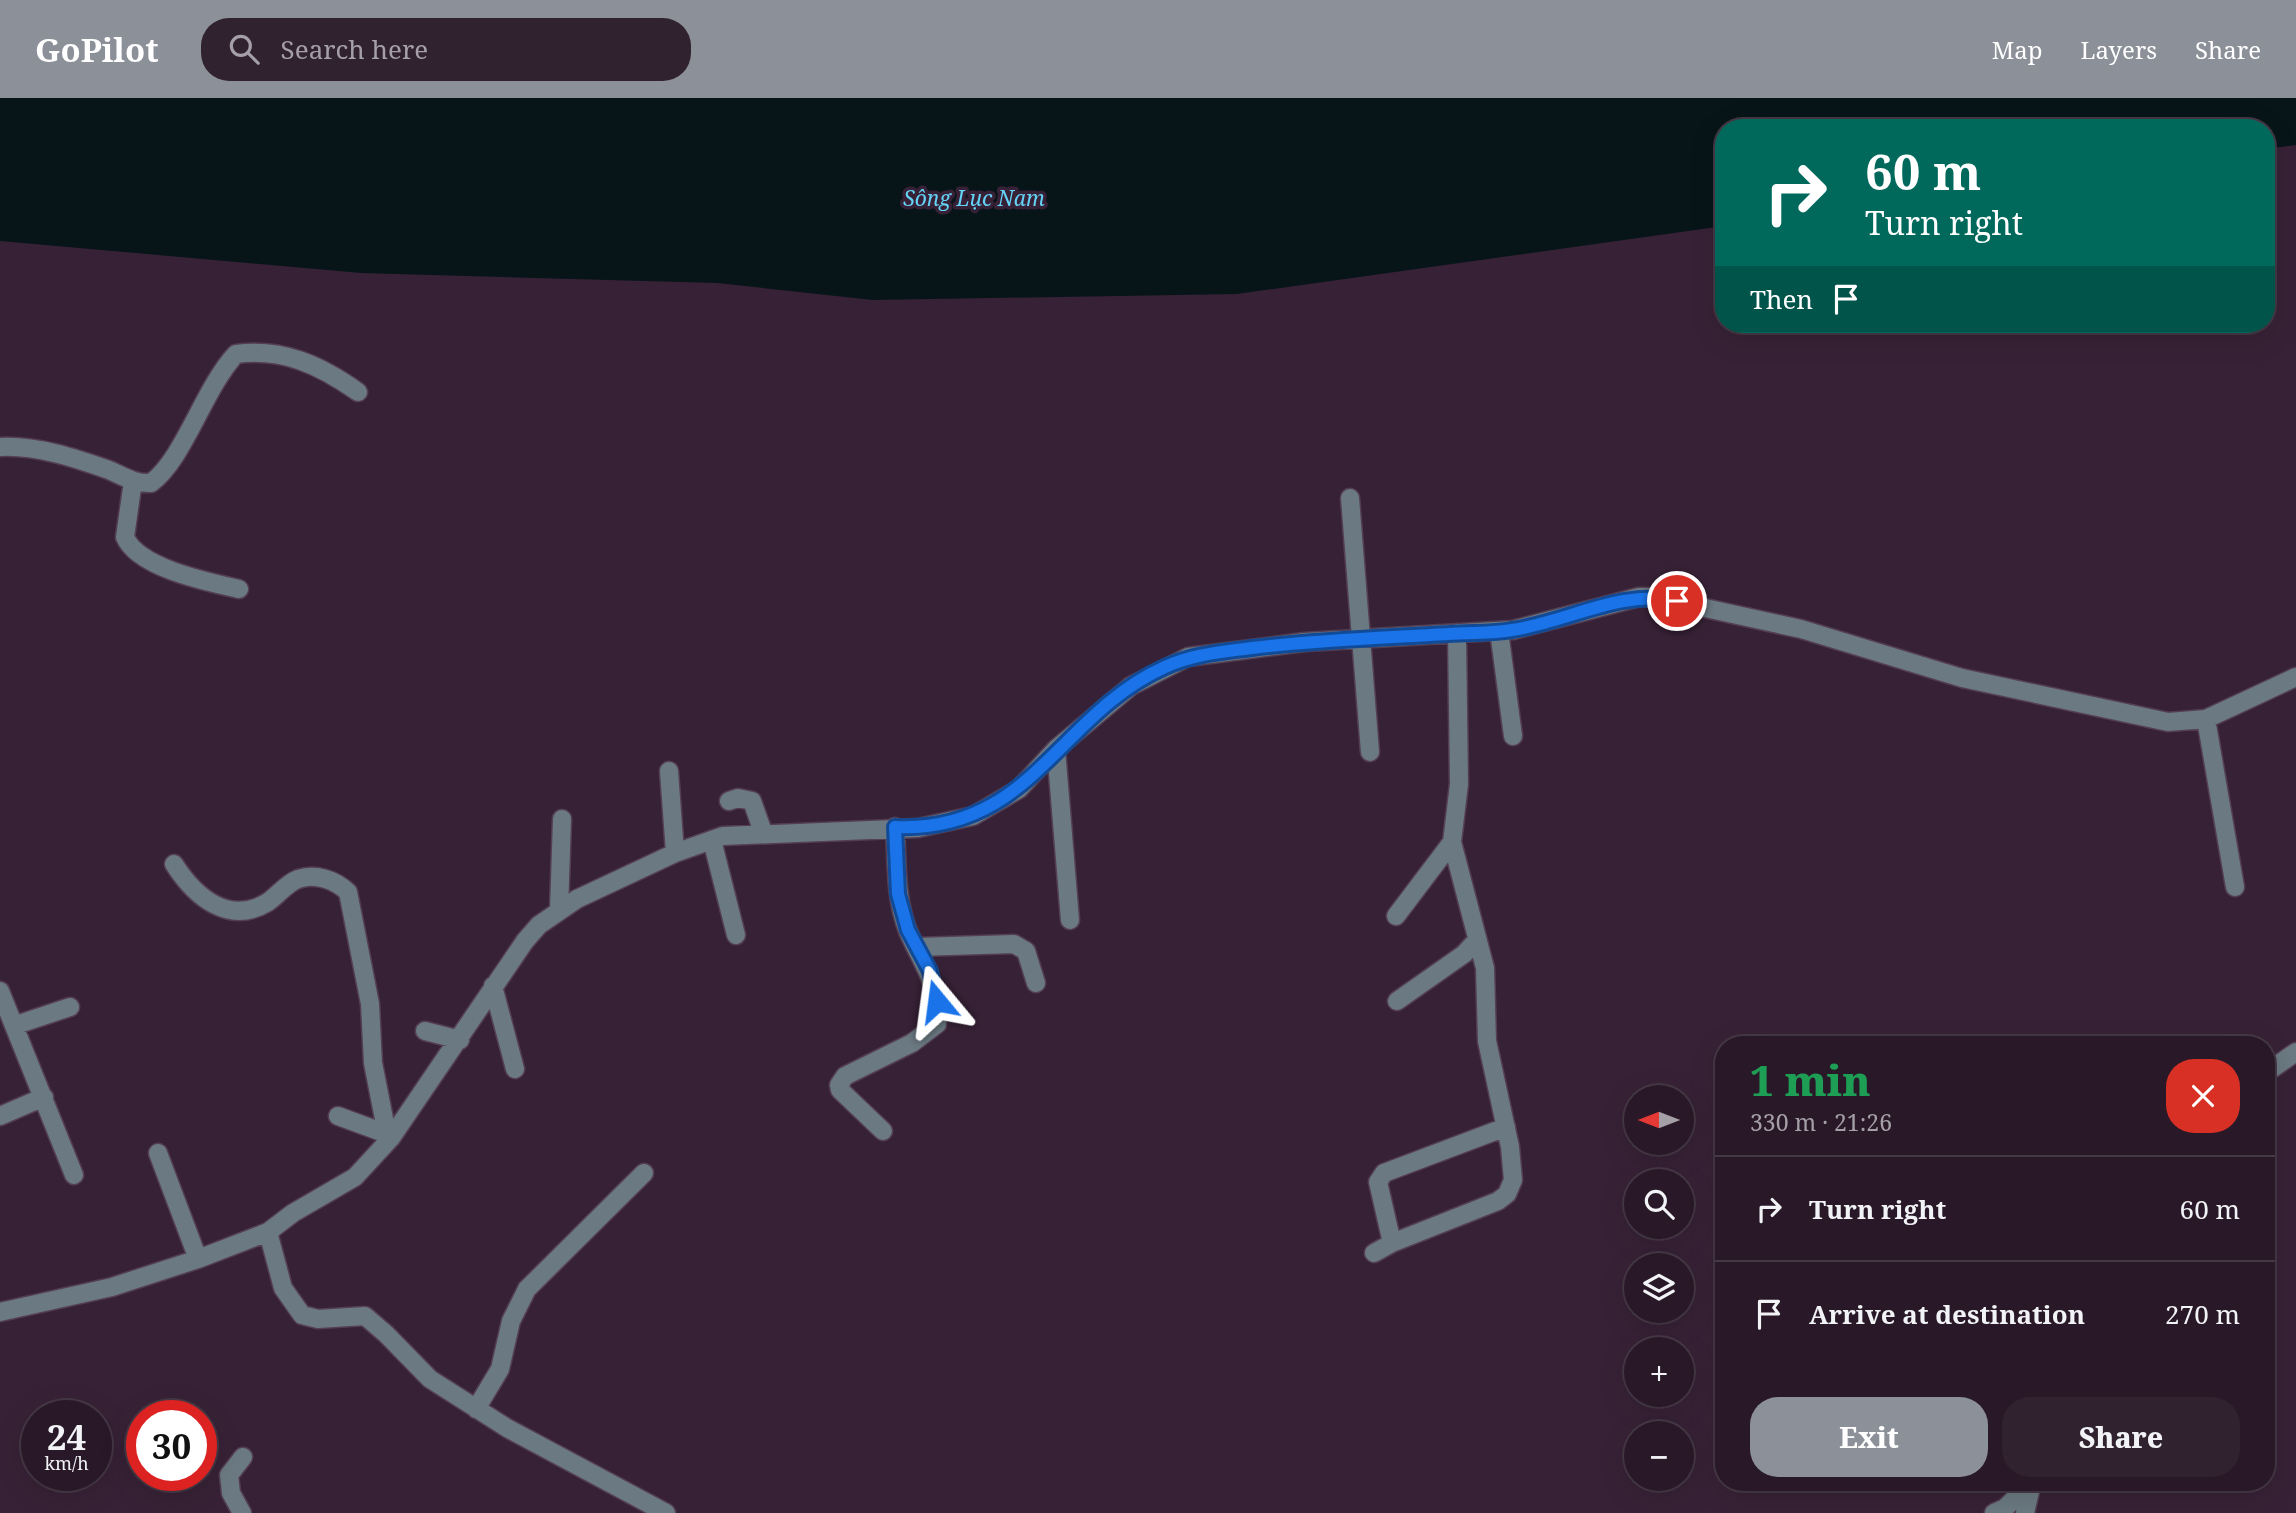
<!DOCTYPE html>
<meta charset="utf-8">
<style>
:root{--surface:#291928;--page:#312230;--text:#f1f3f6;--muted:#a5a0a8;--line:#453845;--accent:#8c9099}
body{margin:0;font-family:"Noto Serif",serif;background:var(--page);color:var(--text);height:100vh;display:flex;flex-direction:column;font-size:26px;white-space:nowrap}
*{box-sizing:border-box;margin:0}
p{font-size:23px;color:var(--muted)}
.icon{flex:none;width:38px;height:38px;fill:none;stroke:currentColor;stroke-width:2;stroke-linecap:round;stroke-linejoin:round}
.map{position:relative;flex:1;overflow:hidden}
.drawer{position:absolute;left:1715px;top:938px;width:560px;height:455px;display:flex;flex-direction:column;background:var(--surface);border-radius:28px;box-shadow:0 7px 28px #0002,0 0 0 2px var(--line)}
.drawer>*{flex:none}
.top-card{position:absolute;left:1715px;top:21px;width:560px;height:214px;border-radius:28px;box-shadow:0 7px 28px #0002,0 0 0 2px var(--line);background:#00695c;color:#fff;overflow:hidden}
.needle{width:46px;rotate:270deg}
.controls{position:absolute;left:1624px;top:987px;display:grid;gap:14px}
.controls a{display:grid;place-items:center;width:70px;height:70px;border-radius:50%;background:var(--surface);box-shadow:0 7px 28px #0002,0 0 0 2px var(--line);font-size:35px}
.speed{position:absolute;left:21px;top:1302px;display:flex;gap:14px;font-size:35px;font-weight:700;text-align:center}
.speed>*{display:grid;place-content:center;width:91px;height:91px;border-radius:50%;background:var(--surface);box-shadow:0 7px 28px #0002,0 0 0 2px var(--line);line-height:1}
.speed small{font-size:18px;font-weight:400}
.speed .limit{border:10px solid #d22;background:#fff;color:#111}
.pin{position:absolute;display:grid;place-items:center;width:60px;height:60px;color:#fff;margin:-30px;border:4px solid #fff;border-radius:50%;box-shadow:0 2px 7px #0007}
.me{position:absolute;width:77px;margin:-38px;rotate:344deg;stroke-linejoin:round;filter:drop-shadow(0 0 5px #0008)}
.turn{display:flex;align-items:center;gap:24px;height:147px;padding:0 35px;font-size:32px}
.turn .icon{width:91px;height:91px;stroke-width:2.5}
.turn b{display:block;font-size:49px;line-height:60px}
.then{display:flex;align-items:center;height:66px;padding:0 35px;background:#0003;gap:14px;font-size:26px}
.round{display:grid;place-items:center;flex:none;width:74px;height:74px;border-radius:28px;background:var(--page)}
.headline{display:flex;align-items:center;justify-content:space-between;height:119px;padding:0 35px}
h1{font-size:42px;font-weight:800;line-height:52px;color:#1e9e55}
.cta{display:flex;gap:14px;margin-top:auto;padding:14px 35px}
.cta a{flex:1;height:80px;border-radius:28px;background:var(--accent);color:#fff;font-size:28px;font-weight:800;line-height:80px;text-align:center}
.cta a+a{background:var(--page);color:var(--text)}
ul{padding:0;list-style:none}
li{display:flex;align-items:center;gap:21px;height:105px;padding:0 35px;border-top:2px solid var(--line)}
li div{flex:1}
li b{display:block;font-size:26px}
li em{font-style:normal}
header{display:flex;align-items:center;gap:42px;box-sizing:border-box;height:98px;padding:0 35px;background:var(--accent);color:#fff}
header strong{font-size:33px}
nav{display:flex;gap:38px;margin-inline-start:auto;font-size:24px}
.search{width:490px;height:63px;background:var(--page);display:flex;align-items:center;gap:18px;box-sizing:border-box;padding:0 24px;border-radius:28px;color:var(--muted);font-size:26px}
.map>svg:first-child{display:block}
.water{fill:#071519}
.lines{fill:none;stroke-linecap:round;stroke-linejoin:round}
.minor-casing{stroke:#533e52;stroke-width:21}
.minor{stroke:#6b7982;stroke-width:18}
.route-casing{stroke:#114b97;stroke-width:18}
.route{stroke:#1a73e8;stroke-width:12}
.labels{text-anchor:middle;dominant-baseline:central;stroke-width:7;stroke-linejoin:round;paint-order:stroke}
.water-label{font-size:21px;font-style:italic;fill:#64d4f6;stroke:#372136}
</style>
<header>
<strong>GoPilot</strong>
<div class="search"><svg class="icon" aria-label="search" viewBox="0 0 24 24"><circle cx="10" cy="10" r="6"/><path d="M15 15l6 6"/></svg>Search here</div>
<nav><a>Map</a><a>Layers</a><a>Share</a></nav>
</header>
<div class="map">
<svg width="2296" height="1415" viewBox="0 0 2296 1415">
<rect width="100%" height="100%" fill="#372136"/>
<path class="water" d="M0,0H2296V47L2266,51V30H1724V128L1237,196L873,202L717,185L361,175L0,143Z"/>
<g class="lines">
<defs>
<path id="minor" d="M0,349C36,347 75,360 109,372C123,378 134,386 151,385C184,361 204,290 236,256C283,250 320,267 358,294
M133,383L125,439C138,470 208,484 239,491
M1350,400L1370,654
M1499,533L1513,638
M2206,621L2235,789
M1056,651L1070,822
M669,673L675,755
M729,703L738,700L752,703L763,734
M712,742L736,837
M174,766C195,799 229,828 268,804C278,797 287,785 298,781C316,775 335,782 348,794L370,906L373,965L387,1036L391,1040
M559,813L562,721
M1396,818L1452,744
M917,849L1014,846L1026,853L1036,885
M493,888L515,971
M0,893L74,1077
M1397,903L1464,856L1477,842
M16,927L70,909
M425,933L460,942
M2266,975L2296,954
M0,1018L44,999
M338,1018L387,1036
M883,1033L840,992L839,987L845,978L912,945L937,926C938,881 924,870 908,833C895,800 897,764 895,729
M158,1055L198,1161
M268,1134L283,1190L302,1217L318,1221L365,1218L386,1236L430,1281L507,1330L666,1415
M1392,1145L1378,1084L1384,1075L1506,1029
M1374,1155L1392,1145L1498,1103L1507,1096L1513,1082L1510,1049L1487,943L1485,870L1452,744L1459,686L1457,535
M0,1214L112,1189L198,1161L268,1134L293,1115L355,1079L391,1040L525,843L539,827L577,801L675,755L723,738L918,730L973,718L1019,691L1056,651L1131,588L1188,559L1305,544L1513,532L1639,499H1655L1801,531L1962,580L2168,624L2206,621L2296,579
M476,1311L500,1271L511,1223L527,1191L644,1075
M242,1415L231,1395L229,1377L243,1359
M1994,1415L2005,1410L2032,1384
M2025,1415L2032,1385"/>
</defs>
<use href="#minor" class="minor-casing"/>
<use href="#minor" class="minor"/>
</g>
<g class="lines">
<defs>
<path id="route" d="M937,903L930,873L908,832L898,796L895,729C1031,735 1058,617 1165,569C1193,556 1222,554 1252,550C1317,542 1383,540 1448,536C1469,534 1491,536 1512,532C1568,524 1620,491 1677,503"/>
</defs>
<use href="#route" class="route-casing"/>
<use href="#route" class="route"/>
</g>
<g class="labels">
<g class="water-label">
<text x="974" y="100">Sông Lục Nam</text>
</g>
</g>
</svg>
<div class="controls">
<a><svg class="needle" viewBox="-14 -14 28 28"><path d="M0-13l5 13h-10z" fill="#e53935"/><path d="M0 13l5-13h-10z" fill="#a5a0a8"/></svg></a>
<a><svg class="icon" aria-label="search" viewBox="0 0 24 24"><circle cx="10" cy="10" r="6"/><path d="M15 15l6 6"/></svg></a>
<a><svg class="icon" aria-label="layers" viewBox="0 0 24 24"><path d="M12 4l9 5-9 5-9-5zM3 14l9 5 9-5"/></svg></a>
<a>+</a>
<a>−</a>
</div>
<div class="speed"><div>24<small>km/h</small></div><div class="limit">30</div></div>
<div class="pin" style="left:1677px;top:503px;background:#d93025"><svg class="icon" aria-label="arrive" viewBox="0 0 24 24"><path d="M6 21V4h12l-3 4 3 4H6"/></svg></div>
<svg class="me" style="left:937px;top:903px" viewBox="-20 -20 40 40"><path d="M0-17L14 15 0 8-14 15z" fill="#1a73e8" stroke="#fff" stroke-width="4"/></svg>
<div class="top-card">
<div class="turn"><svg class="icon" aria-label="right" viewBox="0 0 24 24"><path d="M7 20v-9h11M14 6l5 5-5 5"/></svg><div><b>60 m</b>Turn right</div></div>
<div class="then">Then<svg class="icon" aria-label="arrive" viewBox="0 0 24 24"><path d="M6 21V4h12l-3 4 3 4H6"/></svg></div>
</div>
<section class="drawer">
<div class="headline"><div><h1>1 min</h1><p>330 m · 21:26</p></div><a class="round" style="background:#d93025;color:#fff"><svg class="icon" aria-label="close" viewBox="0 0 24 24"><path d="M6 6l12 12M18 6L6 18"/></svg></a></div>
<ul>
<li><svg class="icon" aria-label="right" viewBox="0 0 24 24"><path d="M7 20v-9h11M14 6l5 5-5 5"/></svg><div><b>Turn right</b></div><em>60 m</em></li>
<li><svg class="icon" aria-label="arrive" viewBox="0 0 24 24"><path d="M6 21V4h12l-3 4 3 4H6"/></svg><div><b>Arrive at destination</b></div><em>270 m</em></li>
</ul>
<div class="cta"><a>Exit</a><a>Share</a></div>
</section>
</div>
